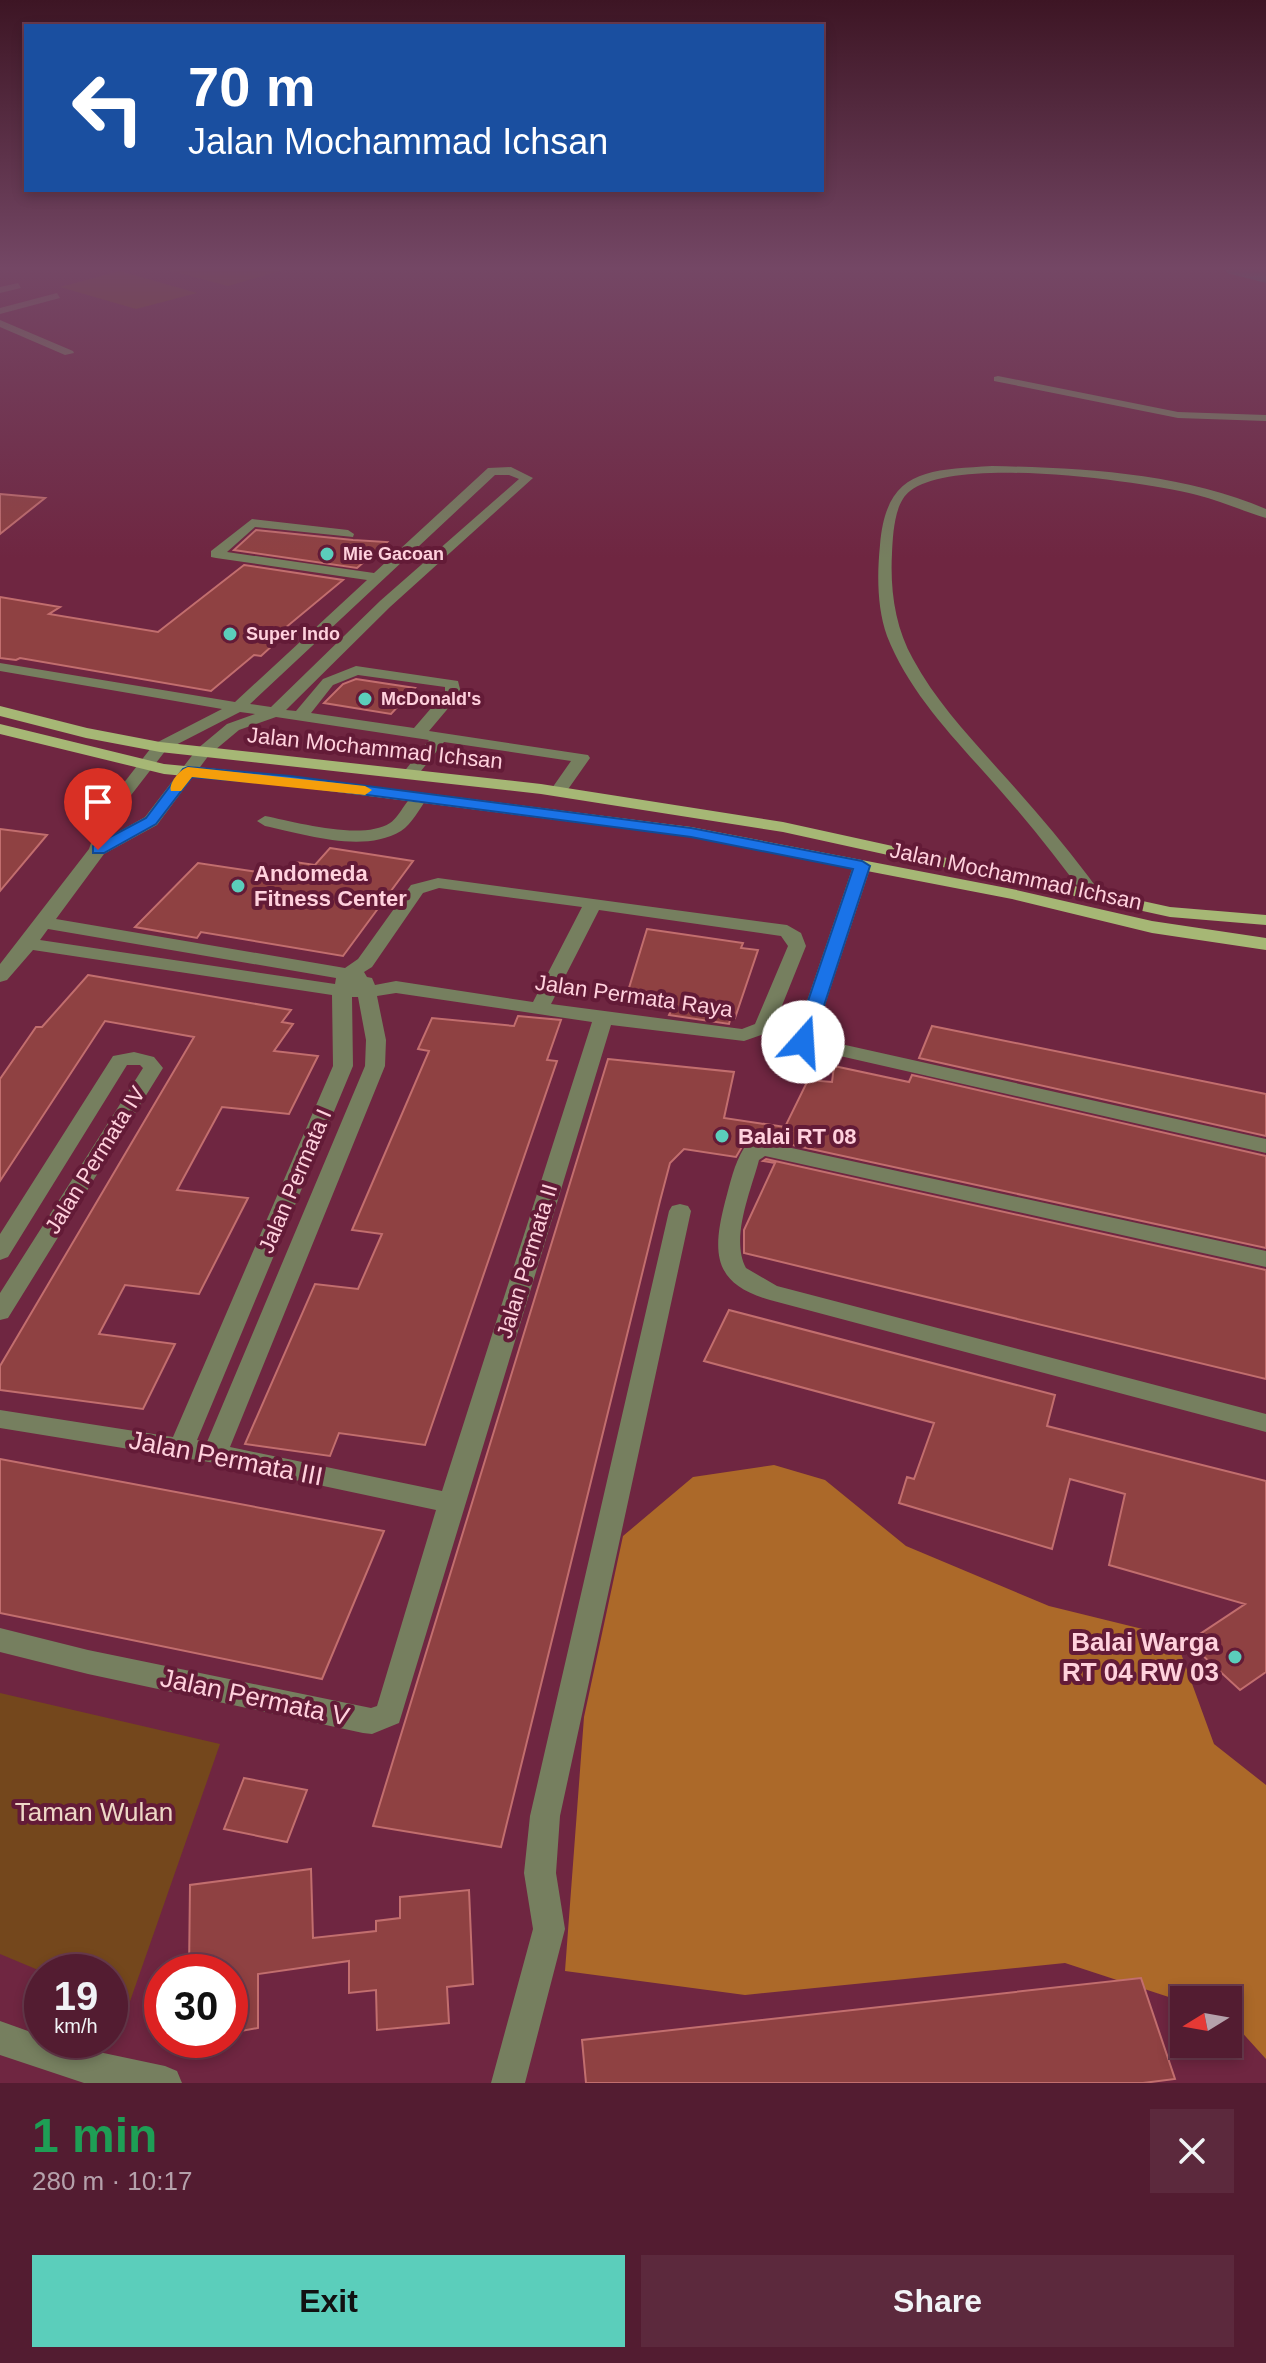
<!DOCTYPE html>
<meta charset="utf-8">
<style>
:root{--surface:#531c31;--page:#5c293d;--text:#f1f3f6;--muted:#b5a1ab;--line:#693a4d;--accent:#5bcebb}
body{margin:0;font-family:Arial,sans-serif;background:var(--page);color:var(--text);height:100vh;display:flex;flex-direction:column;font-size:30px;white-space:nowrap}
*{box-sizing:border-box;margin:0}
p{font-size:26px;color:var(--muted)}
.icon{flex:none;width:44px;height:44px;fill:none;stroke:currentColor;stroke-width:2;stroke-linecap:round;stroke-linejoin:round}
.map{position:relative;height:2083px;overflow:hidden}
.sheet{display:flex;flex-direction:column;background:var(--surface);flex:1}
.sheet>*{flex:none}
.guide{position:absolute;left:24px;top:24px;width:800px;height:168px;border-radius:0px;box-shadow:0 4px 12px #0003,0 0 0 2px var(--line);background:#1a4fa0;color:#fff;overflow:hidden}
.needle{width:52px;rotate:259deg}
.tools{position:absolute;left:1170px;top:1986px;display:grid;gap:16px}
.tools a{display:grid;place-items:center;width:72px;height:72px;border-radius:0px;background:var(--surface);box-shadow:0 4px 12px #0003,0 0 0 2px var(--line);font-size:40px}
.speed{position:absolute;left:24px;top:1954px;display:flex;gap:16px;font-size:40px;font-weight:700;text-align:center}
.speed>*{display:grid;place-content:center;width:104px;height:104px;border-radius:50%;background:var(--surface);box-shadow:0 4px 12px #0003,0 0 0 2px var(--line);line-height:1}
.speed small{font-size:20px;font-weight:400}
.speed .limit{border:12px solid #d22;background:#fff;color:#111}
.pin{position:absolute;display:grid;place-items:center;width:68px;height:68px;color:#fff;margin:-82px -34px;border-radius:50% 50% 50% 0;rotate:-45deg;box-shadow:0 0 8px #0007}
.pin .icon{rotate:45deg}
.me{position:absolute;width:88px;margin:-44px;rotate:19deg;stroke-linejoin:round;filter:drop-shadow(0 0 6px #0008)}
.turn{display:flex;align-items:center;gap:28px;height:168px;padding:0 32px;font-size:36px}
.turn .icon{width:104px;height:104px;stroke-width:2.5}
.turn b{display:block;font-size:56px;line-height:68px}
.round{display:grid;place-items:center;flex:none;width:84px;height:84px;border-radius:0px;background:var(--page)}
.summary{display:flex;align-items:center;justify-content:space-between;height:136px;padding:0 32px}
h1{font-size:48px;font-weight:800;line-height:60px;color:#1e9e55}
.primary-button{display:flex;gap:16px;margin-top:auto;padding:16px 32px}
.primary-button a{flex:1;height:92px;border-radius:0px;background:var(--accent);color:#111;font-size:32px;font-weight:800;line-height:92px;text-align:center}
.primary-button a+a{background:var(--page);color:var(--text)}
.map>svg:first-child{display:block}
.green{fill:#74471c}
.forest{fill:#ac6929}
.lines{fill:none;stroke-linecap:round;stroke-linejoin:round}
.river{fill:#1b796c;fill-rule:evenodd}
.building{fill:#8f4142;stroke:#c26e6e;stroke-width:2}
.minor{fill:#767f5f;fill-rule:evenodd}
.major{fill:#a6b775;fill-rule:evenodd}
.route{fill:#1a73e8;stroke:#114b97;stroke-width:2}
.slow{fill:#f59e0b}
.poi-dot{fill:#5bcebb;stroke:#631b37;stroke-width:3}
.labels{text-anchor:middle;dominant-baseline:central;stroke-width:8;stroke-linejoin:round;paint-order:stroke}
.far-poi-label{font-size:18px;font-weight:bold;fill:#ffd1dd;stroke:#631b37;text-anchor:start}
.street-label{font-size:22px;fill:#ffd1dd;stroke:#631b37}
.poi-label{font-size:22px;font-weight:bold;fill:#ffd1dd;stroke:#631b37;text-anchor:start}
.near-street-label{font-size:26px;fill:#ffd1dd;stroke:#631b37}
.near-poi-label{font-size:26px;font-weight:bold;fill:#ffd1dd;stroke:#631b37;text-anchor:end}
.near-park-label{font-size:26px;fill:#eed8c6;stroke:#631b37}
</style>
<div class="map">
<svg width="1266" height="2083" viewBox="0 0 1266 2083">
<rect width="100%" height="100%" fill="#6f2641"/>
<path class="green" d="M157,267H268L283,270L228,286Z
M120,271L197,293L136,309L60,287Z
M0,1693L220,1744L128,2007L110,2000V1972H43L0,1954Z"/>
<path class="forest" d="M774,1465L825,1480L906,1546L1049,1606L1175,1637L1214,1744L1266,1785V2059L1228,2017V2000H1184V2002L1065,1963L745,1995L565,1971L584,1717L623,1536L693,1477Z"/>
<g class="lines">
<path class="river" d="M1223,267H1266V283L1227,273Z"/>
</g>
<path class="building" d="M0,494L45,498L0,534Z
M256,530L353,540L387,542L357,568L234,550Z
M244,565L343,580L279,633L285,634L261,656L254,655L211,691L20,658L16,660L0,658V597L60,607L49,614L158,632Z
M356,679L415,688L391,714L324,703L343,684Z
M0,829L47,835L0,891Z
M330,848L413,861L343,956L201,932L197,938L135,927L198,863L284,876L295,862L315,865Z
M647,929L743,943L741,948L758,950L735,1018L731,1017L729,1024L669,1015L672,1009L625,1001Z
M88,975L291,1010L282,1022L293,1024L274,1051L318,1056L289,1114L222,1107L177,1190L248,1198L199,1294L125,1285L99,1334L175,1344L143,1409L0,1390V1366L194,1037L105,1021L0,1181V1079L36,1027H42Z
M518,1016L561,1020L547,1060L557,1061L425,1445L339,1433L330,1456L245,1444L315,1284L358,1289L382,1234L352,1230L429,1051L418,1049L432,1018L514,1026Z
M932,1026L1266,1094V1136L919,1058Z
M608,1059L734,1072L724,1118L785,1127L808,1080L832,1082L834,1066L909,1082L912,1075L1266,1156V1248L765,1139L743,1145L736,1157L684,1149L670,1163L660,1201L501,1847L373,1826Z
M766,1159L1266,1270V1379L744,1253V1230L775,1163L763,1161Z
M729,1310L1055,1395L1047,1426L1266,1481V1672L1240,1690L1188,1642L1245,1604L1109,1565L1125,1494L1070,1479L1052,1549L899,1503L907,1477L914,1479L934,1423L704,1361Z
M0,1459L330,1521L384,1531L322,1679L0,1613Z
M244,1778L307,1790L287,1842L224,1829Z
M311,1869L313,1938L376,1931V1921L400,1918V1897L469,1890L473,1984L447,1987L449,2023L377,2030L376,1990L349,1993V1961L258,1974V2028L230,2033V1972H189L190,1885Z
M1141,1978L1175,2079L1143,2083H586L582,2040Z"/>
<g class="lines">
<path class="minor" d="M18,283L21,288L0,293V287Z
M57,293L60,298L0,314V308Z
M0,320L73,351L74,353L65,355L0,327Z
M998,376L1178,412L1266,415V421L1178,418L994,381V377Z
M992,466C1083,468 1181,473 1266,509V518C1243,511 1221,501 1197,495C1140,481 957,455 910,491C894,503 893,535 892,553C890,590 895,627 913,659C935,700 967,734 998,769C1029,803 1060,839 1088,876L1102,895L1093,900L1087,899C1059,861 1030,824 999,789C958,742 910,695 887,636C877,608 877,575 880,545C886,469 928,470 992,466Z
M488,468L511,467L533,478L390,607L286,710L296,711L323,679L356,666L458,681L461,693L429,731L588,755L590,758L564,795L558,796L550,791L571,761L444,742L417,776L411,778L403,773L429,740L276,717L239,730L209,755L157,825L104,854L56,919L345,968L358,959L411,885L438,878L787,925L801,933L806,946L773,1028L770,1032L744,1041L611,1025L399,1723L372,1734L363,1733L88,1674L0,1652V1628L88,1650L371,1708L377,1706L436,1510L215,1463L0,1428V1410L173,1437L333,1066L332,995L33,950L7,980L0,982V964L89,849L102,811L154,744L222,709L0,671V663L235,702L367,580L216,558L211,557V551L252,519L348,530L354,534L353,537L255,527L227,552L374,573ZM495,475H509L519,479L380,601L271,707L250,704ZM358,675L445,687V692L414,728L311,713L333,685ZM240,712L255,714L227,724L197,749L145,817L111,836L118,812L166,750ZM439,888L582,907L533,1002L396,981L375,985L372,978L367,977L364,972L372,967L423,893ZM599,910L781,936L788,946L755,1024L742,1029L551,1004ZM48,929L336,978L335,984L40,940ZM396,993L592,1022L442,1491L230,1447L385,1066L386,1040L377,996ZM352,997H358L366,1040L365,1066L207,1442L197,1440L353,1066Z
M420,792L428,797C420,808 412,824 401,831C363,854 304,834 265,826L257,821L265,816C296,822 362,841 390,823C402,815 406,796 420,792Z
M862,861L871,866L814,1038L1266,1139V1153L796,1046L793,1042L853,866Z
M134,1052L154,1057L163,1068L8,1318L0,1320V1293L143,1068L140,1065H127L8,1257L0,1260V1234L113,1056Z
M764,1142L1266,1251V1267L765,1156L759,1160C751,1191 730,1238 746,1268L777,1286L1266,1414V1432L770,1300C713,1284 712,1253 725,1202C730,1184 734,1164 744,1148Z
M680,1204L688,1206L691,1211L560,1816L556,1873L565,1929L525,2083H491L533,1929L524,1873L530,1816L669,1211L672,1206Z
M0,2021L42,2036V2040L165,2066L177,2071L182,2083H84L0,2055Z"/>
<path class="major" d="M0,706L87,728L160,742L541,784L783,822L1170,907L1266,915V925L1170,917L783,832L541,794L160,752L86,738L0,716Z
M0,724L164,764L290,776L691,827L1012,889L1152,921L1266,938V950L1152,933L1012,899L691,837L290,786L164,774L0,734Z"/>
</g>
<linearGradient id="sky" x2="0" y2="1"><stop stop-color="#3d1524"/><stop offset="0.48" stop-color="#744765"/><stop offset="1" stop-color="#744765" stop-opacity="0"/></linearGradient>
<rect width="1266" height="558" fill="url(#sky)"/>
<path class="route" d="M188,767L290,776L691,828L862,861L870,866L812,1042L803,1048L794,1042L853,869L691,837L290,785L192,777L156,824L104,853H93V846L146,818L183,769Z"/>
<path class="slow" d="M188,767L365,786L372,790L365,795L192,777L181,791H171C168,784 180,769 188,767Z"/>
<g class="poi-dot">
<circle cx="327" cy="554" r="8"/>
<circle cx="230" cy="634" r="8"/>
<circle cx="365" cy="699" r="8"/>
<circle cx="238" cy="886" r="8"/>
<circle cx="722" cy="1136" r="8"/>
<circle cx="1235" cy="1657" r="8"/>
</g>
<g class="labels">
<g class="far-poi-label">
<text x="343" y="554">Mie Gacoan</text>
<text x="246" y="634">Super Indo</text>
<text x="381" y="699">McDonald's</text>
</g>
<g class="street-label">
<text transform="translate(375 748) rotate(6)">Jalan Mochammad Ichsan</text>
<text transform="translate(1016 876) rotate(12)">Jalan Mochammad Ichsan</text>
<text transform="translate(634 996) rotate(8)">Jalan Permata Raya</text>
<text transform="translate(95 1160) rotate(-58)">Jalan Permata IV</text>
<text transform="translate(295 1181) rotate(-67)">Jalan Permata I</text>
<text transform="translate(527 1261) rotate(-73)">Jalan Permata II</text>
</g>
<g class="poi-label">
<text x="254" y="873">Andomeda<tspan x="254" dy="25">Fitness Center</tspan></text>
<text x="738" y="1136">Balai RT 08</text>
</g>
<g class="near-street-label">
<text transform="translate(226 1458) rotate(11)">Jalan Permata III</text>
<text transform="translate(255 1697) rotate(12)">Jalan Permata V</text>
</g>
<g class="near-poi-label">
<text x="1219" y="1642">Balai Warga<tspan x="1219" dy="30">RT 04 RW 03</tspan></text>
</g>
<g class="near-park-label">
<text x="94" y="1812">Taman Wulan</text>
</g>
</g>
</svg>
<div class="tools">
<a><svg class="needle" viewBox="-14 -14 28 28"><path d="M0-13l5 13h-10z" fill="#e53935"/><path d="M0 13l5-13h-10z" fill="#b5a1ab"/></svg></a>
</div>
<div class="speed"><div>19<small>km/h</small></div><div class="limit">30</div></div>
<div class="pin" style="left:98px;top:850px;background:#d93025"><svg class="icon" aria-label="arrive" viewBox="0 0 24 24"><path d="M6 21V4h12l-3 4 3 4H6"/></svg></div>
<svg class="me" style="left:803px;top:1042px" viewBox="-20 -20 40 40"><circle r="19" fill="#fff"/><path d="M0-13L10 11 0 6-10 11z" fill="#1a73e8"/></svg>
<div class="guide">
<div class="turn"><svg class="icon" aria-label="left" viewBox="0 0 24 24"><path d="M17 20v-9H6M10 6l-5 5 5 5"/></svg><div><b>70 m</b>Jalan Mochammad Ichsan</div></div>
</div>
</div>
<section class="sheet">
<div class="summary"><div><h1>1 min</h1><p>280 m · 10:17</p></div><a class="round"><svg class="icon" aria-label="close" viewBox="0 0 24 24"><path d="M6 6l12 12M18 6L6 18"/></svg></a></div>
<div class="primary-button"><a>Exit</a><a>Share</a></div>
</section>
